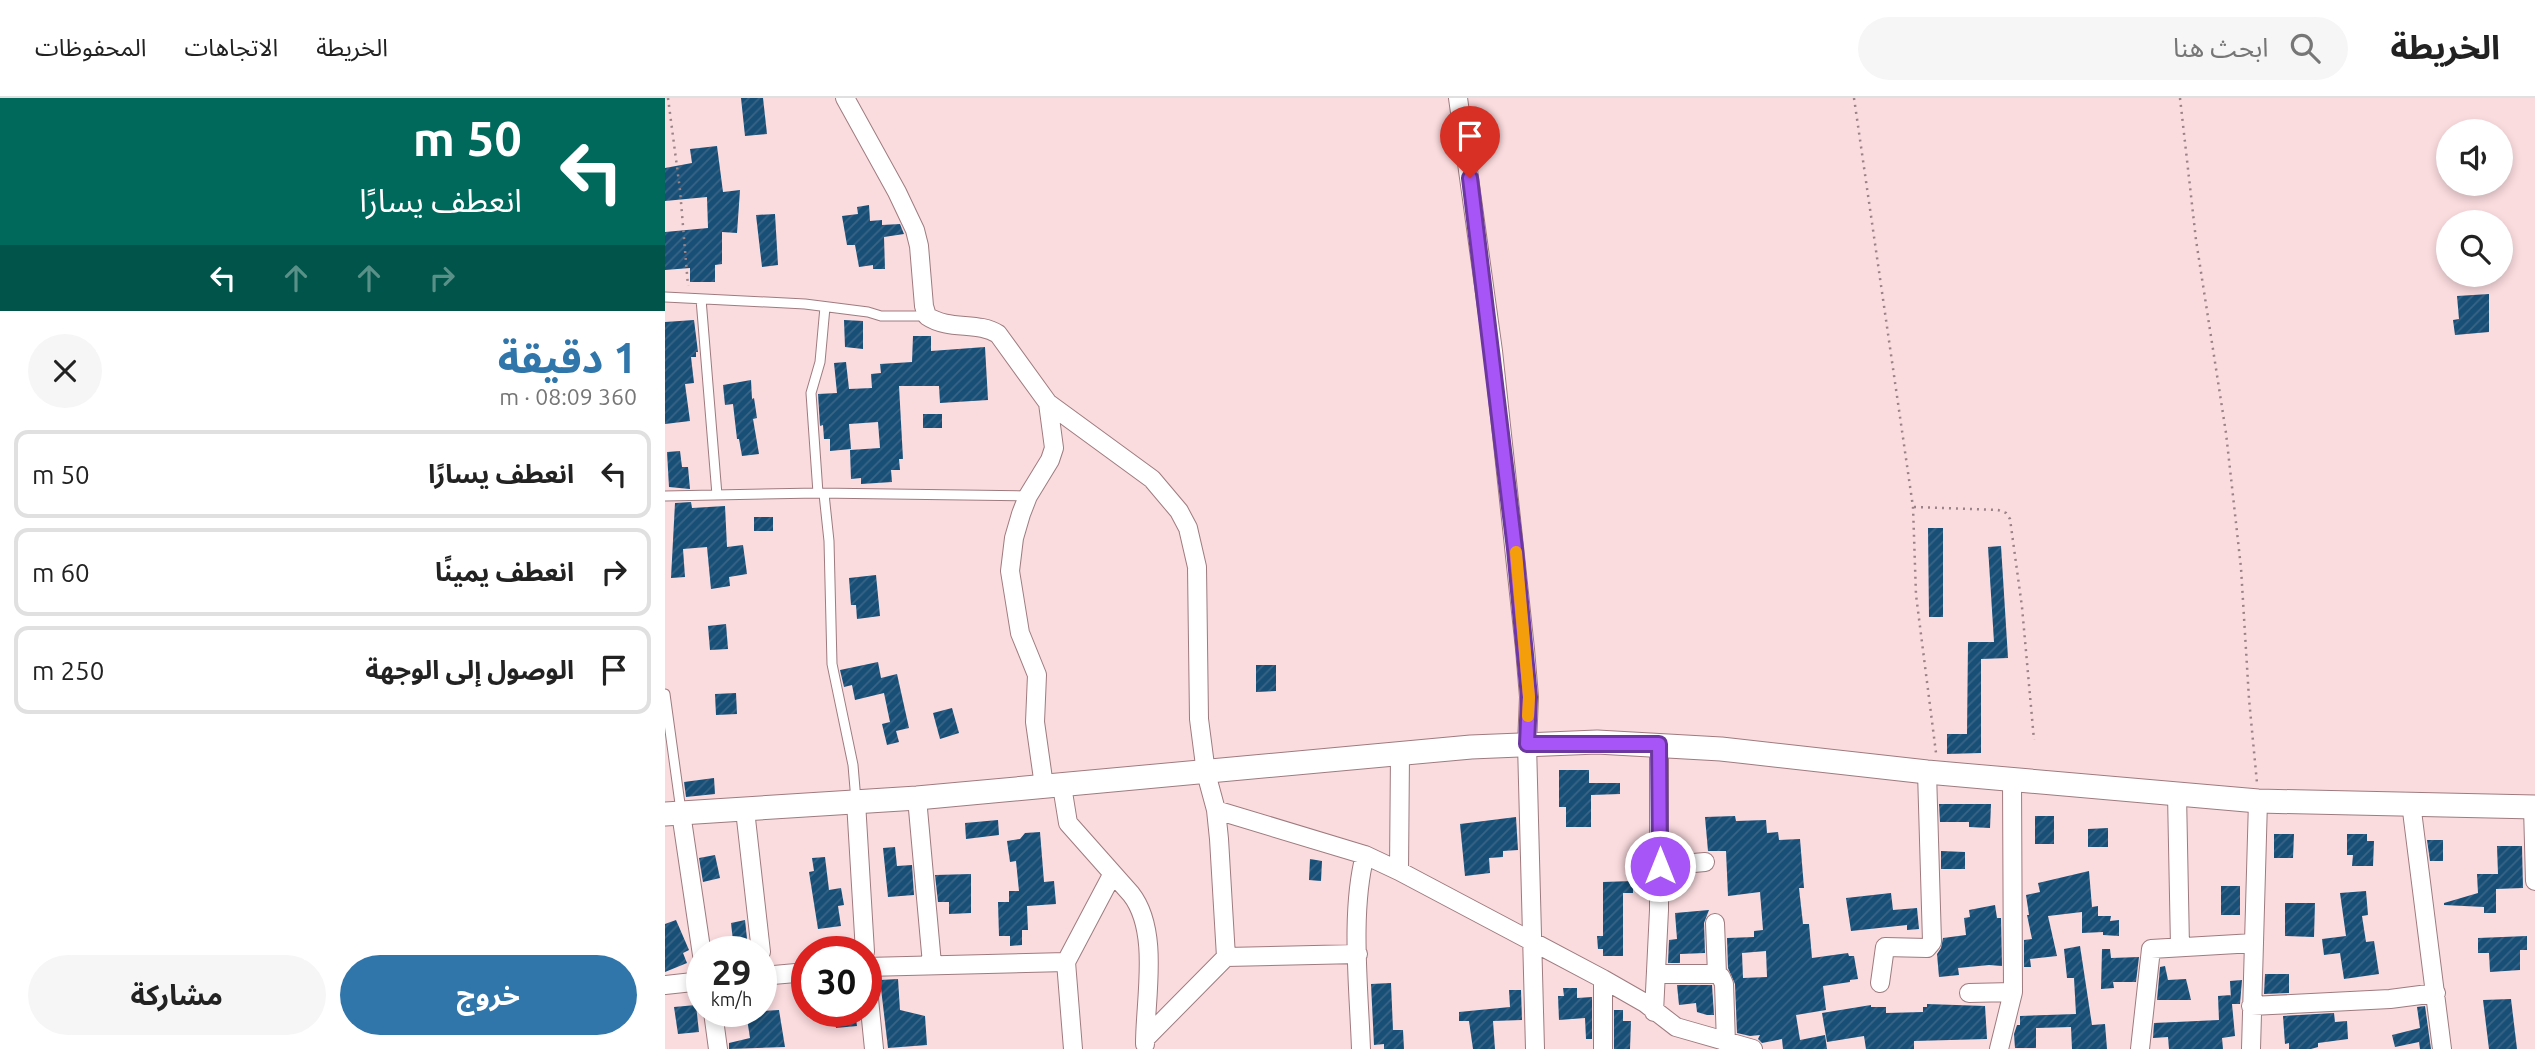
<!DOCTYPE html>
<html lang="ar">
<meta charset="utf-8">
<style>
:root{--surface:#fff;--page:#f6f6f6;--text:#222;--muted:#767676;--line:#e0e0e0;--accent:#3176ab}
body{margin:0;font-family:Ubuntu,"Noto Sans Arabic",sans-serif;background:var(--page);color:var(--text);direction:rtl;height:100vh;display:flex;flex-direction:column;font-size:26px;white-space:nowrap}
*{box-sizing:border-box;margin:0}
p{font-size:23px;color:var(--muted)}
.icon{flex:none;width:38px;height:38px;fill:none;stroke:currentColor;stroke-width:2;stroke-linecap:round;stroke-linejoin:round}
.map{position:relative;flex:1;overflow:hidden;direction:ltr}
.drawer{display:flex;flex-direction:column;background:var(--surface);width:665px}
.drawer>*{flex:none}
.banner{background:#00695c;color:#fff;overflow:hidden}
.tools{position:absolute;left:1771px;top:21px;display:grid;gap:14px}
.tools a{display:grid;place-items:center;width:77px;height:77px;border-radius:50%;background:var(--surface);box-shadow:0 4px 10px #0003;font-size:35px}
.speed{position:absolute;left:21px;top:838px;display:flex;gap:14px;font-size:35px;font-weight:700;text-align:center}
.speed>*{display:grid;place-content:center;width:91px;height:91px;border-radius:50%;background:var(--surface);box-shadow:0 4px 10px #0003;line-height:1}
.speed small{font-size:18px;font-weight:400}
.speed .limit{border:10px solid #d22;background:#fff;color:#111}
.pin{position:absolute;display:grid;place-items:center;width:60px;height:60px;color:#fff;margin:-72px -30px;border-radius:50% 50% 50% 0;rotate:-45deg;box-shadow:0 0 7px #0007}
.pin .icon{rotate:45deg}
.me{position:absolute;width:77px;margin:-38px;rotate:0deg;stroke-linejoin:round;filter:drop-shadow(0 0 5px #0008)}
.turn{display:flex;align-items:center;gap:24px;height:147px;padding:0 28px;font-size:32px}
.turn .icon{width:91px;height:91px;stroke-width:2.5}
.turn b{display:block;font-size:49px;line-height:60px}
.lanes{display:flex;align-items:center;height:66px;padding:0 28px;background:#0003;justify-content:center;gap:35px;direction:ltr}
.lanes .off{opacity:.35}
.round{display:grid;place-items:center;flex:none;width:74px;height:74px;border-radius:37px;background:var(--page)}
.overview{display:flex;align-items:center;justify-content:space-between;height:119px;padding:0 28px}
h1{font-size:42px;font-weight:700;line-height:52px;color:var(--accent)}
.action{display:flex;gap:14px;margin-top:auto;padding:14px 28px}
.action a{flex:1;height:80px;border-radius:42px;background:var(--accent);color:#fff;font-size:28px;font-weight:700;line-height:80px;text-align:center}
.action a+a{background:var(--page);color:var(--text)}
ul{padding:0;list-style:none}
li{display:flex;align-items:center;gap:21px;height:88px;margin:0 14px 10px;padding:0 14px;border:4px solid var(--line);border-radius:14px}
li div{flex:1}
li b{display:block;font-size:26px}
li em{font-style:normal}
header{display:flex;align-items:center;gap:42px;box-sizing:border-box;height:98px;padding:0 35px;background:var(--surface);border-bottom:2px solid var(--line)}
header strong{font-size:33px}
nav{display:flex;gap:38px;margin-inline-start:auto;font-size:24px}
.search{width:490px;height:63px;background:var(--page);display:flex;align-items:center;gap:18px;box-sizing:border-box;padding:0 24px;border-radius:38px;color:var(--muted);font-size:26px}
main{display:flex;flex:1;min-height:0}
.map>svg:first-child{display:block}
.building{fill:url(#building-hatch);fill-rule:evenodd}
.lines{fill:none;stroke-linecap:round;stroke-linejoin:round}
.service-casing{stroke:#9e7b7f;stroke-width:11}
.minor-casing{stroke:#9e7b7f;stroke-width:20}
.tertiary-casing{stroke:#9e7b7f;stroke-width:25}
.path{stroke:#9a8386;stroke-width:2.5;stroke-dasharray:2 5;stroke-linecap:butt}
.service{stroke:#fff;stroke-width:9}
.minor{stroke:#fff;stroke-width:18}
.tertiary{stroke:#fff;stroke-width:23}
.route-casing{stroke:#6d37a1;stroke-width:18}
.route{stroke:#a855f7;stroke-width:12}
.slow{stroke:#f59e0b;stroke-width:12}
</style>
<header>
<strong>الخريطة</strong>
<div class="search"><svg class="icon" aria-label="search" viewBox="0 0 24 24"><circle cx="10" cy="10" r="6"/><path d="M15 15l6 6"/></svg>ابحث هنا</div>
<nav><a>الخريطة</a><a>الاتجاهات</a><a>المحفوظات</a></nav>
</header>
<main>
<div class="map">
<svg width="1870" height="951" viewBox="0 0 1870 951">
<defs>
<pattern id="building-hatch" width="6" height="6" patternUnits="userSpaceOnUse" patternTransform="scale(1.75)"><rect width="6" height="6" fill="#184f77"/><path d="M-1 1l2-2M0 6l6-6M5 7l2-2" fill="none" stroke="#396485"/></pattern>
</defs>
<rect width="100%" height="100%" fill="#fadbde"/>
<path class="building" d="M76,0H98L102,36L80,38Z
M52,48L58,94L75,92L72,135L57,134V166L50,167V184H25V170L0,172V134L43,130L42,99L0,103V70L27,65L25,51Z
M204,107L205,123L217,122V127L235,126L239,136L219,139L220,171H208V167L194,169L190,147H182L177,118L193,116L192,109Z
M110,116L113,167L97,169L91,117Z
M1824,196V234L1790,237L1788,222L1794,221L1792,198Z
M29,222L33,254H31V259H26L29,285L20,286L25,323L0,326V224Z
M179,222L198,223V251L180,249Z
M248,238H266V253L320,249L323,302L275,305L274,288H234L238,361H234L235,372H226L227,384L196,386V380L186,381L185,352L215,350L213,324L184,326L186,351L165,353V341H159L158,327L155,328L153,296L172,295L169,265L181,264L184,291L207,290L206,276L216,275L215,266L247,264Z
M86,282L87,301L89,300L92,320L88,321L94,356L77,358L74,341H72L68,306L60,307L58,287Z
M258,316H277V330H258Z
M15,353L17,369H23L25,391L4,389L2,354Z
M26,404L27,410L60,408L62,449L78,447L82,476L64,479L65,488L46,491L42,449L18,451L20,479L6,480L10,405Z
M89,419H108V433H89Z
M1263,430H1278V519H1264Z
M1336,448L1343,560L1316,561V655L1282,656V636H1302L1303,544H1329L1323,449Z
M211,477L215,518L192,521L191,507H186L184,480Z
M61,526L63,551L45,552L43,528Z
M213,564L216,580L232,576L244,630L231,633L234,644L222,647L217,626L225,624L219,595L190,602L187,587L179,589L175,572Z
M591,567H611V593L591,594Z
M71,595L72,616L51,617L50,596Z
M287,610L294,635L275,641L268,615Z
M894,672H924V685H955V696L926,697V729H901V709H894Z
M49,680L50,696L21,699L19,684Z
M1274,706H1326L1325,730L1304,729V724H1275Z
M1070,718L1071,723L1101,722L1102,735L1113,734L1114,742L1135,741L1139,790H1134L1138,826H1144L1147,860L1183,855L1184,858H1189L1193,881L1185,882V884L1158,888L1161,912L1131,917L1135,942L1160,937L1162,951H1118L1117,941L1097,945L1093,941L1095,937L1085,938L1072,935L1070,886L1063,870L1062,840L1089,839V833L1098,832L1095,794L1063,798L1061,753H1043L1040,719ZM1101,853L1102,879L1078,880L1077,855Z
M1370,718H1389V746H1370Z
M851,719L853,752L838,753V759L824,760L825,775L800,778L795,726Z
M333,722L334,737L301,741L300,725Z
M1443,730V749H1423V731Z
M375,734L379,784L389,783L391,806L362,808L363,832H357V847L345,848V838H334L333,804H344V793H354L351,763L345,764L342,743L355,741L360,735Z
M1609,736H1629L1628,760H1609Z
M1682,736H1702V743H1709L1708,768H1687L1688,757H1682Z
M1762,742H1778V763H1765Z
M1832,748H1857L1858,790L1831,791V815H1819V809L1779,807V805L1813,795L1812,776H1833Z
M230,749L232,768L247,767L249,797L223,799L218,750Z
M1276,753L1300,754V771H1276Z
M50,757L55,780L38,784L34,760Z
M160,759L164,792L176,790L179,807L173,808L176,828L153,831L144,774L149,773L147,760Z
M645,761L657,763L656,783L644,782Z
M1424,773L1427,809L1433,808V818H1446L1445,823L1454,822V838L1438,837V834L1417,835V814L1383,818L1392,858L1365,861L1366,869H1359V842L1367,841L1362,817H1364L1361,797L1375,794L1373,785Z
M306,776V815L284,816V804H273L270,777Z
M968,783V795H958V858H938V851H933L932,838H938V784Z
M1556,788H1575V817H1556Z
M1701,793L1703,817L1697,818L1701,844L1709,843L1714,876L1679,881L1675,855L1659,857L1657,841L1681,838L1675,795Z
M1226,795L1228,812L1252,810L1254,831L1242,832V827L1186,833L1181,800Z
M1620,805H1650L1649,839L1620,838Z
M1330,807L1332,820H1336L1337,868L1324,867L1293,870L1294,877L1274,879L1272,856L1276,850L1278,840L1301,837L1299,820L1305,819L1304,812Z
M1044,812L1039,825L1040,855L1015,856V865H1003L1004,842L1012,841L1010,815Z
M11,822L24,852L18,855L22,865L0,874V826Z
M80,822L83,850L69,852L66,825Z
M1862,838V852H1855V872L1825,874L1824,855H1813V840Z
M1415,848L1427,927L1440,926L1442,951H1407L1406,929L1371,930V950H1350L1349,936L1352,927H1355V918L1411,916L1409,880H1402L1399,851Z
M1437,851H1445L1446,860L1474,859L1471,884H1448L1449,890L1436,891Z
M1500,868L1503,882L1521,881L1526,902H1492L1495,869Z
M1600,876H1624V895L1599,896Z
M233,881L235,912L260,918L262,947L223,950L215,882Z
M1577,882L1575,906H1567L1570,938L1557,940L1558,951H1504L1503,939L1488,940L1489,925L1554,922L1553,898L1566,897V901L1565,883Z
M726,885L728,932H738L739,951H719V946L709,947L706,886Z
M1012,887H1047L1049,917H1042L1032,914L1031,905L1014,907Z
M898,890H912V900L927,899V941H921L920,920L894,922L893,898H899Z
M844,892H856L857,922L828,923L830,951H808L804,923H794V914L845,909Z
M1846,901L1852,951H1824L1818,902Z
M1262,906L1320,908L1322,941L1249,943V951H1201L1199,938L1162,944L1157,915L1206,907V909H1221V915L1258,914V909H1262Z
M31,907L34,934L13,936L9,909Z
M1760,908L1766,951H1755L1754,944L1730,949L1727,937L1755,930L1752,909Z
M114,912L120,949L64,951V945L85,940L81,914Z
M949,912H958V923H966L965,951H949Z
M169,914H190L192,928L171,930Z
M1669,915L1670,924L1682,923L1683,941L1653,945V949L1646,951H1624V945L1620,946L1618,918Z"/>
<g class="lines">
<defs>
<path id="service" d="M0,199L140,206L203,214L216,218H262
M36,201L52,397
M153,395L146,295L155,264L160,209
M159,396L164,443L167,566L188,667L191,703
M0,398L153,395L363,398
M0,596L16,713"/>
<path id="minor" d="M180,0L232,94L250,132L254,148L259,208L262,218C284,233 313,223 333,236L383,305L487,381L514,413L523,430L532,469L534,621L541,675L551,712L554,741L561,859L480,941
M793,0L828,253L860,551L864,599L862,646L870,951
M735,656L734,773L938,881L980,905L1011,929L1088,951
M379,688L370,624L372,577L355,535L345,473L349,440L356,416L363,398L385,362L389,350L383,305
M397,688L403,725L466,796C495,833 480,901 480,946
M1512,696L1515,849
M252,700L267,866
M191,704L200,854
M1746,705L1777,951
M1868,709L1870,783
M80,712L96,854
M551,712L700,757L734,773
M16,715L37,857
M995,768L1040,764
M1050,825L1052,876L1056,879L1059,886L1061,945
M561,859L693,856
M401,864L408,951
M201,869L401,864L447,777
M201,871L209,951
M991,876H1052
M96,878L142,874
M1215,885L1220,849L1262,850L1267,844L1262,674
M0,887L37,883
M1304,895L1348,894
M1586,908L1725,901L1771,895
M48,914L53,951
M989,914L994,812V646
M696,951C694,892 685,814 700,757
M938,951V881
M1334,951L1348,894L1347,682
M1475,951L1486,851L1589,845
M1586,951L1593,703"/>
<path id="tertiary" d="M0,716L252,700L806,649L932,644L1056,651L1262,674L1593,703L1870,709"/>
</defs>
<use href="#service" class="service-casing"/>
<use href="#minor" class="minor-casing"/>
<use href="#tertiary" class="tertiary-casing"/>
<path class="path" d="M3,0L15,92L23,188
M1189,0L1248,409L1251,497L1271,655
M1515,0L1531,142L1561,335L1576,470L1584,601L1592,685
M1249,409L1333,412L1341,415L1345,421L1357,509L1369,642"/>
<use href="#service" class="service"/>
<use href="#minor" class="minor"/>
<use href="#tertiary" class="tertiary"/>
</g>
<g class="lines">
<defs>
<path id="route" d="M805,80L850,451L864,599L862,646H994L995,768"/>
</defs>
<use href="#route" class="route-casing"/>
<use href="#route" class="route"/>
<path class="slow" d="M851,454L864,599L863,618"/>
</g>
</svg>
<div class="tools">
<a><svg class="icon" aria-label="sound" viewBox="0 0 24 24"><path d="M4 9h4l5-4v14l-5-4H4zM17 9q2 3 0 6"/></svg></a>
<a><svg class="icon" aria-label="search" viewBox="0 0 24 24"><circle cx="10" cy="10" r="6"/><path d="M15 15l6 6"/></svg></a>
</div>
<div class="speed"><div>29<small>km/h</small></div><div class="limit">30</div></div>
<div class="pin" style="left:805px;top:80px;background:#d93025"><svg class="icon" aria-label="arrive" viewBox="0 0 24 24"><path d="M6 21V4h12l-3 4 3 4H6"/></svg></div>
<svg class="me" style="left:995px;top:768px" viewBox="-20 -20 40 40"><circle r="17" fill="#a855f7" stroke="#fff" stroke-width="3"/><path d="M0-11L8 9 0 5-8 9z" fill="#fff"/></svg>
</div>
<section class="drawer">
<div class="banner">
<div class="turn"><svg class="icon" aria-label="left" viewBox="0 0 24 24"><path d="M17 20v-9H6M10 6l-5 5 5 5"/></svg><div><b>50 m</b>انعطف يسارًا</div></div>
<div class="lanes"><svg class="icon" aria-label="left" viewBox="0 0 24 24"><path d="M17 20v-9H6M10 6l-5 5 5 5"/></svg><svg class="icon off" aria-label="ahead" viewBox="0 0 24 24"><path d="M12 20V5M6 11l6-6 6 6"/></svg><svg class="icon off" aria-label="ahead" viewBox="0 0 24 24"><path d="M12 20V5M6 11l6-6 6 6"/></svg><svg class="icon off" aria-label="right" viewBox="0 0 24 24"><path d="M7 20v-9h11M14 6l5 5-5 5"/></svg></div>
</div>
<div class="overview"><div><h1>1 دقيقة</h1><p>360 m · 08:09</p></div><a class="round"><svg class="icon" aria-label="close" viewBox="0 0 24 24"><path d="M6 6l12 12M18 6L6 18"/></svg></a></div>
<ul>
<li><svg class="icon" aria-label="left" viewBox="0 0 24 24"><path d="M17 20v-9H6M10 6l-5 5 5 5"/></svg><div><b>انعطف يسارًا</b></div><em>50 m</em></li>
<li><svg class="icon" aria-label="right" viewBox="0 0 24 24"><path d="M7 20v-9h11M14 6l5 5-5 5"/></svg><div><b>انعطف يمينًا</b></div><em>60 m</em></li>
<li><svg class="icon" aria-label="arrive" viewBox="0 0 24 24"><path d="M6 21V4h12l-3 4 3 4H6"/></svg><div><b>الوصول إلى الوجهة</b></div><em>250 m</em></li>
</ul>
<div class="action"><a>خروج</a><a>مشاركة</a></div>
</section>
</main>
